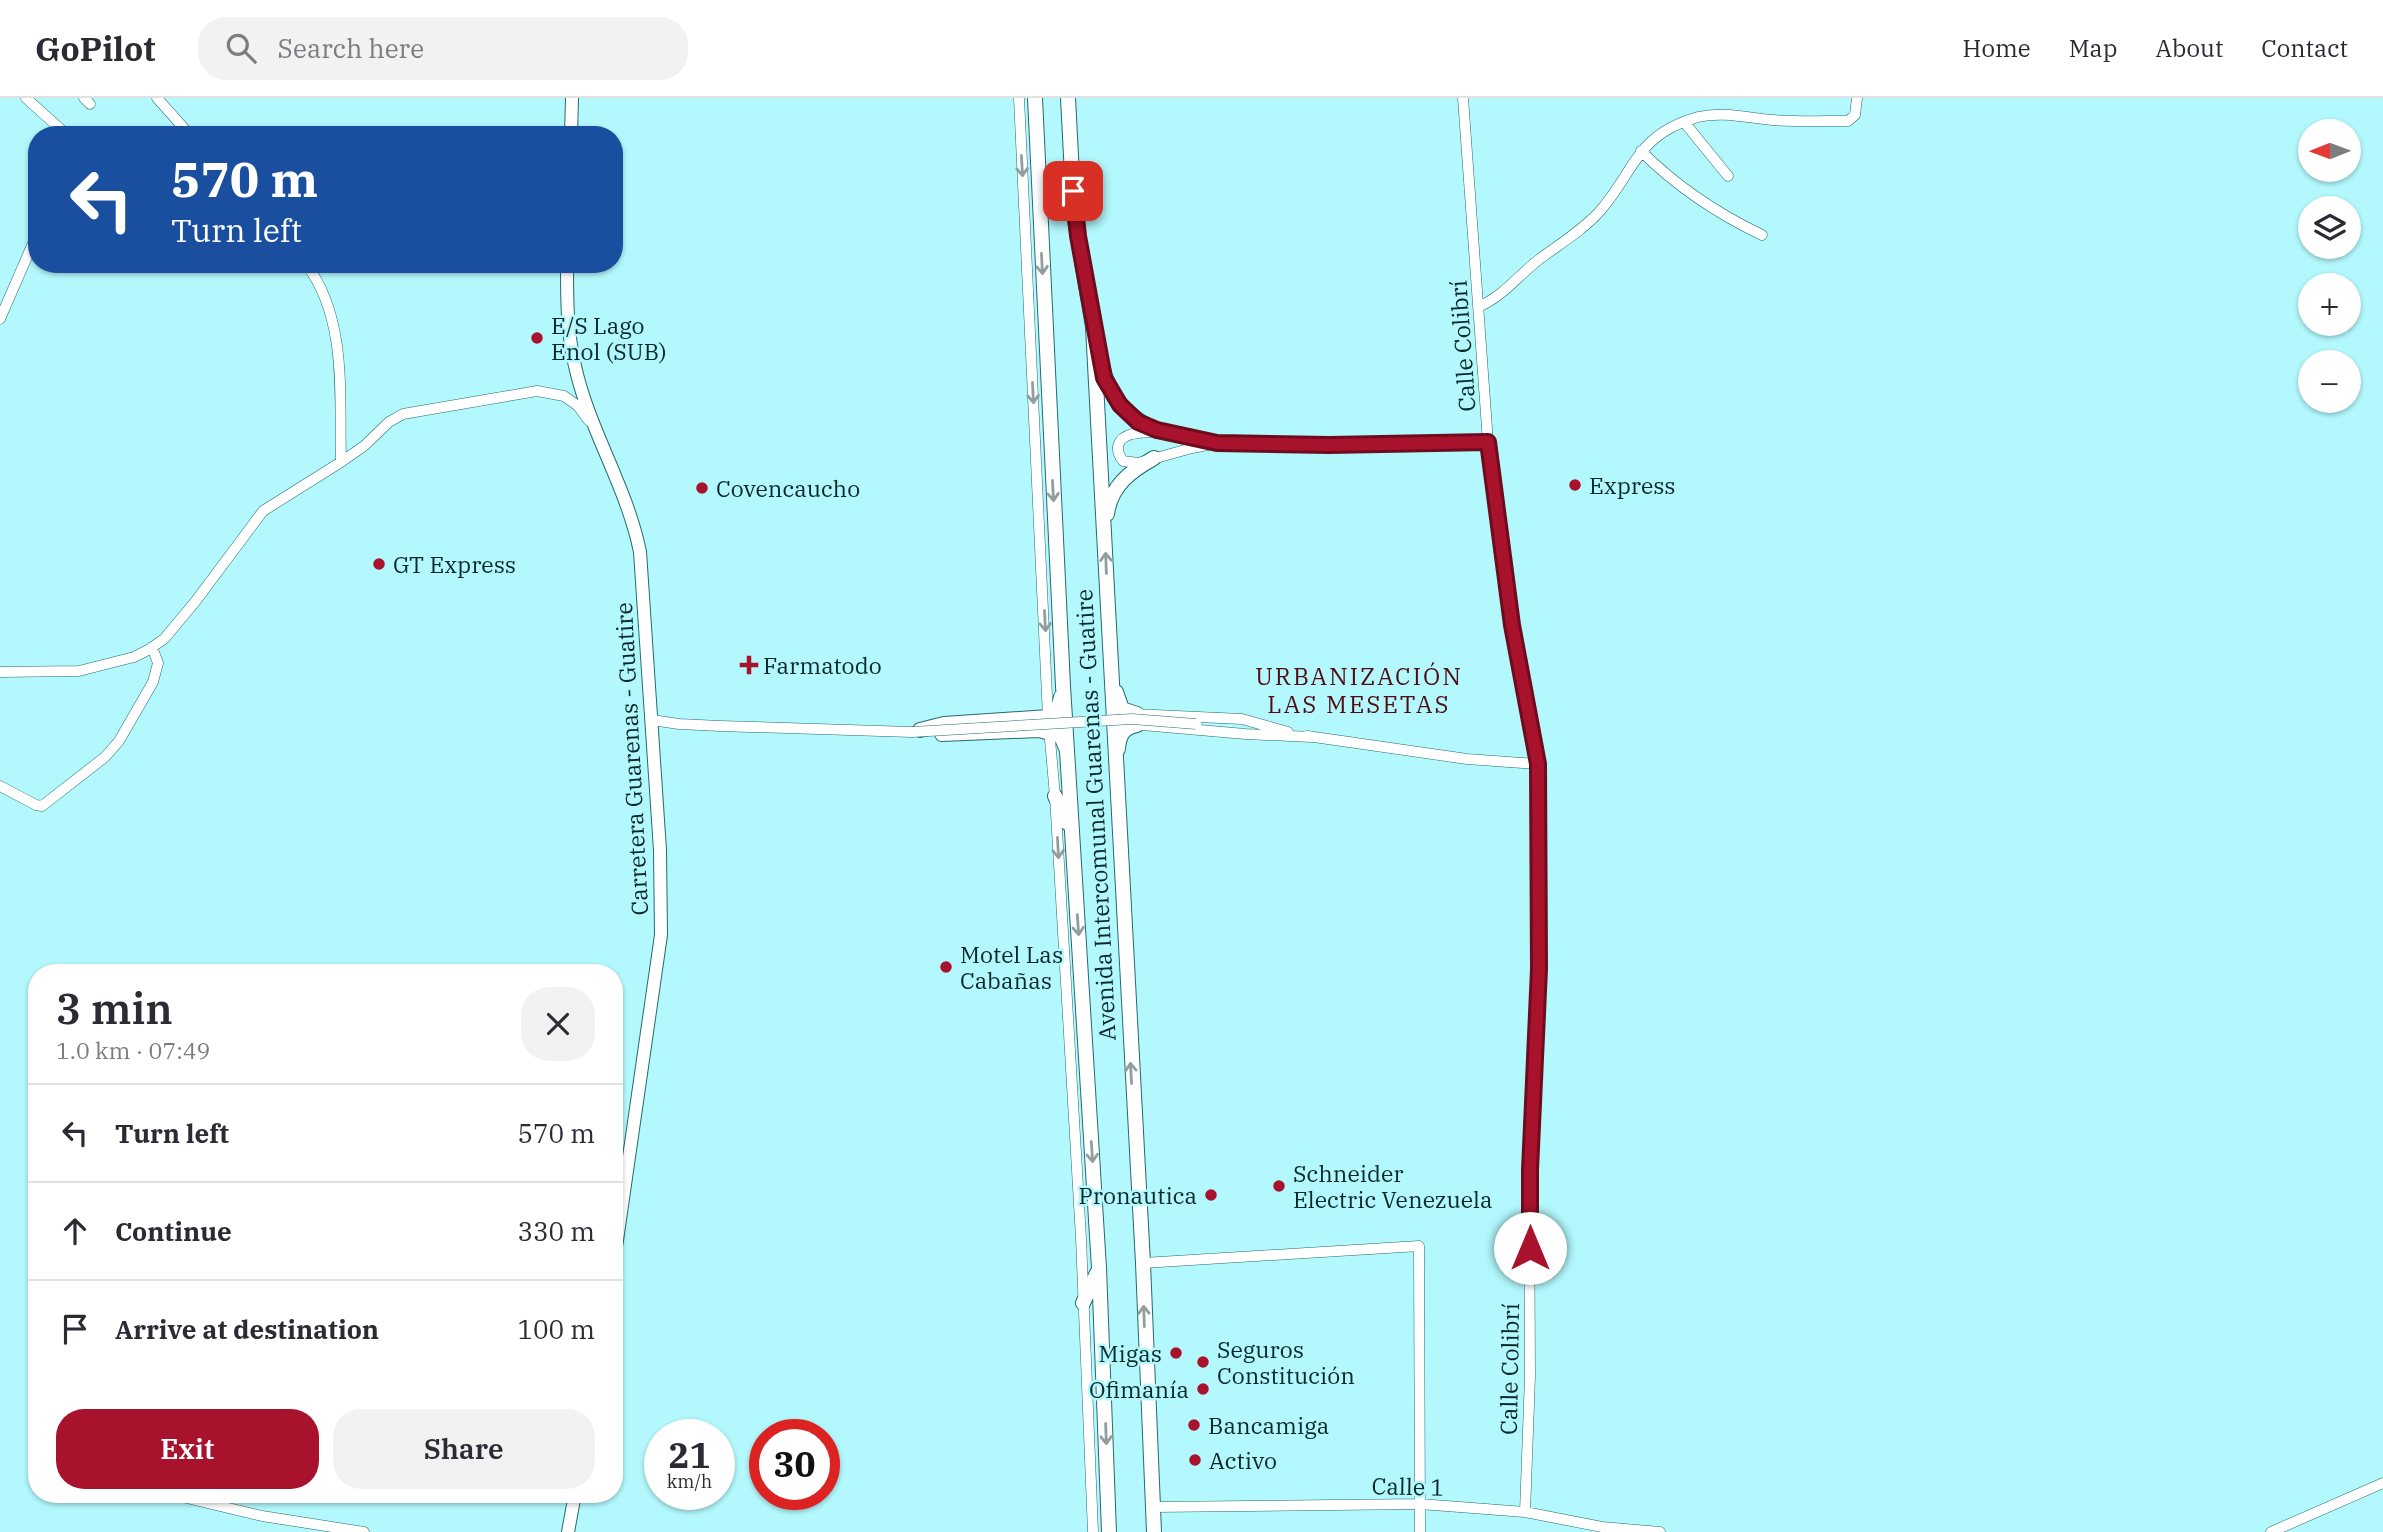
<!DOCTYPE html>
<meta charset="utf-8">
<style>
:root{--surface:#fff;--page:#f2f2f3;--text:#2b2b33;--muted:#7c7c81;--line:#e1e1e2;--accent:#a9122c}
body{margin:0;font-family:"IBM Plex Serif",serif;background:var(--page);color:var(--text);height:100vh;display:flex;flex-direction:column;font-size:26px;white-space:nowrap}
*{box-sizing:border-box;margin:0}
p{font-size:23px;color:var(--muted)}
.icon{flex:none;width:38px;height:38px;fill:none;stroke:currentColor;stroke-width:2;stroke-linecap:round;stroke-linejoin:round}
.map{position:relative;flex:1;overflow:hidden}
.side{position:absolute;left:28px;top:866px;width:595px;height:539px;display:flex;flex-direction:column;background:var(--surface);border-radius:28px;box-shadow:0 2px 5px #0004}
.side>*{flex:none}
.top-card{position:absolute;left:28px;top:28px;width:595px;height:147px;border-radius:28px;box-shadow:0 2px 5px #0004;background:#1a4fa0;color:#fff;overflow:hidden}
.needle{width:46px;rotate:269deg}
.buttons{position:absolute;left:2298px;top:21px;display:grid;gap:14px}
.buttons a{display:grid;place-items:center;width:63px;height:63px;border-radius:50%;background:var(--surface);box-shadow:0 2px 5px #0004;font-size:35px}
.speed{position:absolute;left:644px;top:1321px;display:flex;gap:14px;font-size:35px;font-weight:700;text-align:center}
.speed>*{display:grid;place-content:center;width:91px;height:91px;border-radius:50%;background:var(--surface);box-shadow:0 2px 5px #0004;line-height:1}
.speed small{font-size:18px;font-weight:400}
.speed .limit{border:10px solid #d22;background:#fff;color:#111}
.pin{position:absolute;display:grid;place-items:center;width:60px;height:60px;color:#fff;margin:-30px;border-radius:14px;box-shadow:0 4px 10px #0006}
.me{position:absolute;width:77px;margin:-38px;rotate:0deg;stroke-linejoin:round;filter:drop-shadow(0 0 5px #0008)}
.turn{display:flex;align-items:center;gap:24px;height:147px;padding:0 28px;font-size:32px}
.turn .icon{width:91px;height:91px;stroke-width:2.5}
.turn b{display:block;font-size:49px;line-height:60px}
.round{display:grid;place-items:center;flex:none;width:74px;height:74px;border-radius:28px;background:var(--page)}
.summary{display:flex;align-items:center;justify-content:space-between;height:119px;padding:0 28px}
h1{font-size:42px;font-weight:600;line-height:52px}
.button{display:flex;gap:14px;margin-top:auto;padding:14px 28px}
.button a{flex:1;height:80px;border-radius:28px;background:var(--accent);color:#fff;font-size:28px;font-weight:600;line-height:80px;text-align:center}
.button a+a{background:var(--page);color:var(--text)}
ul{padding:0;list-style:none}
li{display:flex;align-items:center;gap:21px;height:98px;padding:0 28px;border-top:2px solid var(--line)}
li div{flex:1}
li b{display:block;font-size:26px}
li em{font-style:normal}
header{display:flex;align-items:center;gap:42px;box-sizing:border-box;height:98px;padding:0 35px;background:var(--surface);border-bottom:2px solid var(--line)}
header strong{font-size:33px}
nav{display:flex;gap:38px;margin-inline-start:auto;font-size:24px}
.search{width:490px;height:63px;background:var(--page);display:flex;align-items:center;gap:18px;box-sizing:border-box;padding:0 24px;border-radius:28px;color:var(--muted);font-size:26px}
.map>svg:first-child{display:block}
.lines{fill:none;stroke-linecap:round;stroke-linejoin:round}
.minor-casing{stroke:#246b6f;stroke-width:11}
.major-casing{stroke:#246b6f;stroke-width:14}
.highway-casing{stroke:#246b6f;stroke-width:16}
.minor{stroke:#fff;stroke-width:10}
.major{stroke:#fff;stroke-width:12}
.highway{stroke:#fff;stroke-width:14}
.minor-bridge-casing{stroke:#246b6f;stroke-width:11;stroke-linecap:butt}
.minor-bridge{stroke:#fff;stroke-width:10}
.oneway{stroke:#919e9f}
.route-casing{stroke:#6e0c1d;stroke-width:18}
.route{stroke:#a9122c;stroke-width:12}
.poi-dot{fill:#a9122c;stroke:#b2f8fc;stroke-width:2.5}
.labels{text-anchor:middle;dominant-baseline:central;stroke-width:5;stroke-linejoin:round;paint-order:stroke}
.poi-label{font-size:23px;fill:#0b282a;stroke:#b2f8fc;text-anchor:start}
.street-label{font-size:23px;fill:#0b282a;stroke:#b2f8fc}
.neighbourhood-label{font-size:24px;letter-spacing:2px;fill:#510b13;stroke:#b2f8fc}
</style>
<header>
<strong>GoPilot</strong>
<div class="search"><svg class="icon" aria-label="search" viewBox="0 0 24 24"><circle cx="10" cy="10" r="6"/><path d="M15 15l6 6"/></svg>Search here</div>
<nav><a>Home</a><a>Map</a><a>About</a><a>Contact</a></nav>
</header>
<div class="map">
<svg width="2383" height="1434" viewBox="0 0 2383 1434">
<rect width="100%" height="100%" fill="#b2f8fc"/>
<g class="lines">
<defs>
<path id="minor" d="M26,0L67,37
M84,0L90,6
M157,0L190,37
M1019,0L1048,619L1055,698L1081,1140L1093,1434
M1463,0L1488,344L1512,527L1538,666L1539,871L1529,1072L1530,1278L1525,1414
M1684,24L1728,78
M1641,53C1675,87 1718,116 1762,137
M306,166C348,221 339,299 341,364
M1478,209C1502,199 1517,179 1537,163C1558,147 1582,133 1600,113C1636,72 1635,37 1698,19C1722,13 1748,20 1772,22C1798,24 1823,23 1848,23L1855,17L1857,0
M0,221L37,136
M1217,345L1192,350L1138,365L1123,363C1114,351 1117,340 1132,336C1163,329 1190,344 1221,345C1310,348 1399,344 1488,344
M0,574L79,573L134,559L148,552L164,541L195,504L263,413L341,364L364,348L389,324L403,316L537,293L564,298L578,308L589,323
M1133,616L1242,621L1288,634
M652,622L679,626L720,628L912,634
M1131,626L1245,636L1312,639
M1307,638L1467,661L1538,666
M0,688L36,707L42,708L105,659L119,643L153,584L158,565L152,549
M1143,1165L1419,1148L1420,1434
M170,1396L262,1418L364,1434
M1154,1409L1420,1406L1525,1414L1602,1429L1660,1434
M2271,1434L2383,1385"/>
<path id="major" d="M571,37L572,0
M567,166C567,200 567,235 575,268C589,332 627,389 640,454L660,752L661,837L614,1163
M568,1434L575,1396"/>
<path id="highway" d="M1035,0L1063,588L1099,1170L1109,1434
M1068,0L1074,116L1093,229L1143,1165L1154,1434
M1102,267C1109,299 1128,319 1157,333
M1107,416C1111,387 1131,373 1154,360
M1116,594L1122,611L1137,616
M920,632L944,626L1048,619C1057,616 1059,608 1061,599
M942,636L1039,632L1061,638L1066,650
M1118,651C1119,637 1123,630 1137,627
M1055,698L1067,725
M1083,1205L1097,1175"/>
</defs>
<use href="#minor" class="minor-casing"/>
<use href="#major" class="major-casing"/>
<use href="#highway" class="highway-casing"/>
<use href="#minor" class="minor"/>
<use href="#major" class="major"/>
<use href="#highway" class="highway"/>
<defs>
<path id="minor-bridge" d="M912,634L1132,621L1196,626"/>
</defs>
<use href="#minor-bridge" class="minor-bridge-casing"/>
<use href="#minor-bridge" class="minor-bridge"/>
</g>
<defs><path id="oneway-shaft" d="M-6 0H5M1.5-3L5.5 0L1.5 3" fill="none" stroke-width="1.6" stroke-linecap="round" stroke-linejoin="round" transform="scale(1.75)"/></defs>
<g class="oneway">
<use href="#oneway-shaft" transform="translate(1022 68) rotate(87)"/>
<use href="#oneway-shaft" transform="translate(1042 166) rotate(87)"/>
<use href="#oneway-shaft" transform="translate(1033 295) rotate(87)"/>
<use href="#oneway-shaft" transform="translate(1053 393) rotate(87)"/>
<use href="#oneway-shaft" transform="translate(1106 465) rotate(-92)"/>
<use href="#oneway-shaft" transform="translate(1045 523) rotate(87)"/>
<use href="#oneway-shaft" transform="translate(1058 750) rotate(87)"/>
<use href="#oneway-shaft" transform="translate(1078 827) rotate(86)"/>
<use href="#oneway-shaft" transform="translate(1131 975) rotate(-93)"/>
<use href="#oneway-shaft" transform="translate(1092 1054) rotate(86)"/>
<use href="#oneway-shaft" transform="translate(1144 1218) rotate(-92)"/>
<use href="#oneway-shaft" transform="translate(1106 1336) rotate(88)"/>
</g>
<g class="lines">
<defs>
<path id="route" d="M1073,93L1078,138L1104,280L1120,307L1138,324L1157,332L1217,345L1329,347L1488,344L1512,527L1538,666L1539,871L1530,1072V1150"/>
</defs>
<use href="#route" class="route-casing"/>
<use href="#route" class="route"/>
</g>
<g class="poi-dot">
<circle cx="537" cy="240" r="7"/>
<circle cx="1575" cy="387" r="7"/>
<circle cx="702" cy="390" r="7"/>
<circle cx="379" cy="466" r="7"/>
<path d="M745.5 556.5h7v7h7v7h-7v7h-7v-7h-7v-7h7z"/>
<circle cx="946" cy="869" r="7"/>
<circle cx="1279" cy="1088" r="7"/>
<circle cx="1211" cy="1097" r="7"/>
<circle cx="1176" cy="1255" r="7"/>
<circle cx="1203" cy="1264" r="7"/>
<circle cx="1203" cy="1291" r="7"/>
<circle cx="1194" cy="1327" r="7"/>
<circle cx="1195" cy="1362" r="7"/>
</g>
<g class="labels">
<g class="poi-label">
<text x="551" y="227">E/S Lago<tspan x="551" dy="26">Enol (SUB)</tspan></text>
<text x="1589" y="387">Express</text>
<text x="716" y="390">Covencaucho</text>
<text x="393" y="466">GT Express</text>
<text x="763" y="567">Farmatodo</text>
<text x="960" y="856">Motel Las<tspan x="960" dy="26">Cabañas</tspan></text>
<text x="1293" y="1075">Schneider<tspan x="1293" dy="26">Electric Venezuela</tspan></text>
<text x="1197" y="1097" text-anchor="end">Pronautica</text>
<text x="1217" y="1251">Seguros<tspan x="1217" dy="26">Constitución</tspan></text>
<text x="1162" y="1255" text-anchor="end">Migas</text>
<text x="1189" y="1291" text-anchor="end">Ofimanía</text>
<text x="1208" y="1327">Bancamiga</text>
<text x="1209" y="1362">Activo</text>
</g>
<g class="street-label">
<text transform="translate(1462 248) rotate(-94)">Calle Colibrí</text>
<text transform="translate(631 661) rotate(-93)">Carretera Guarenas - Guatire</text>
<text transform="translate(1095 717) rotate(-93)">Avenida Intercomunal Guarenas - Guatire</text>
<text transform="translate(1509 1271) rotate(-89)">Calle Colibrí</text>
<text transform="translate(1408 1388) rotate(1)">Calle 1</text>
</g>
<g class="neighbourhood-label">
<text x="1359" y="578">URBANIZACIÓN<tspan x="1359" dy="28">LAS MESETAS</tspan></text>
</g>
</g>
</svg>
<div class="buttons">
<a><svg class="needle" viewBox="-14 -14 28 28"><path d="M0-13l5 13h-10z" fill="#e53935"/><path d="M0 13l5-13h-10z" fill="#7c7c81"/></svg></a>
<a><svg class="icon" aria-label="layers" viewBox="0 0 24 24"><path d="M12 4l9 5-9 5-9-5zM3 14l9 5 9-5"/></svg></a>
<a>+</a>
<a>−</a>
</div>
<div class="speed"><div>21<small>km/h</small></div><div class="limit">30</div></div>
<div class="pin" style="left:1073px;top:93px;background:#d93025"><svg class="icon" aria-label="arrive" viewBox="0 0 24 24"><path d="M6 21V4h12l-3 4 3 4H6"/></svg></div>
<svg class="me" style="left:1530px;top:1150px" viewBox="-20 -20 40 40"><circle r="19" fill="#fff"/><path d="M0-13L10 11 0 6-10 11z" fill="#a9122c"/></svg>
<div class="top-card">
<div class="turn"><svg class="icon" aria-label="left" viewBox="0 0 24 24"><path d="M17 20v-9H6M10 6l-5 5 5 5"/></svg><div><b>570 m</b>Turn left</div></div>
</div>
<section class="side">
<div class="summary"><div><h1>3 min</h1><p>1.0 km · 07:49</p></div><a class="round"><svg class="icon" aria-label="close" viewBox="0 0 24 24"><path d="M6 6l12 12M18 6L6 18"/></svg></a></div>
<ul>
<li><svg class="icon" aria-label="left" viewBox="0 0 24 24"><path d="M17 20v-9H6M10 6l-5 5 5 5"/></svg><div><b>Turn left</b></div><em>570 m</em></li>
<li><svg class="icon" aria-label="ahead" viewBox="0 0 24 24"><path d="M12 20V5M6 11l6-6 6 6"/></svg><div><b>Continue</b></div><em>330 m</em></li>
<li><svg class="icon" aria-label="arrive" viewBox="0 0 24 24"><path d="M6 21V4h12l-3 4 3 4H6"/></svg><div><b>Arrive at destination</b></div><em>100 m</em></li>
</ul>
<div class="button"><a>Exit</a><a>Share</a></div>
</section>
</div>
